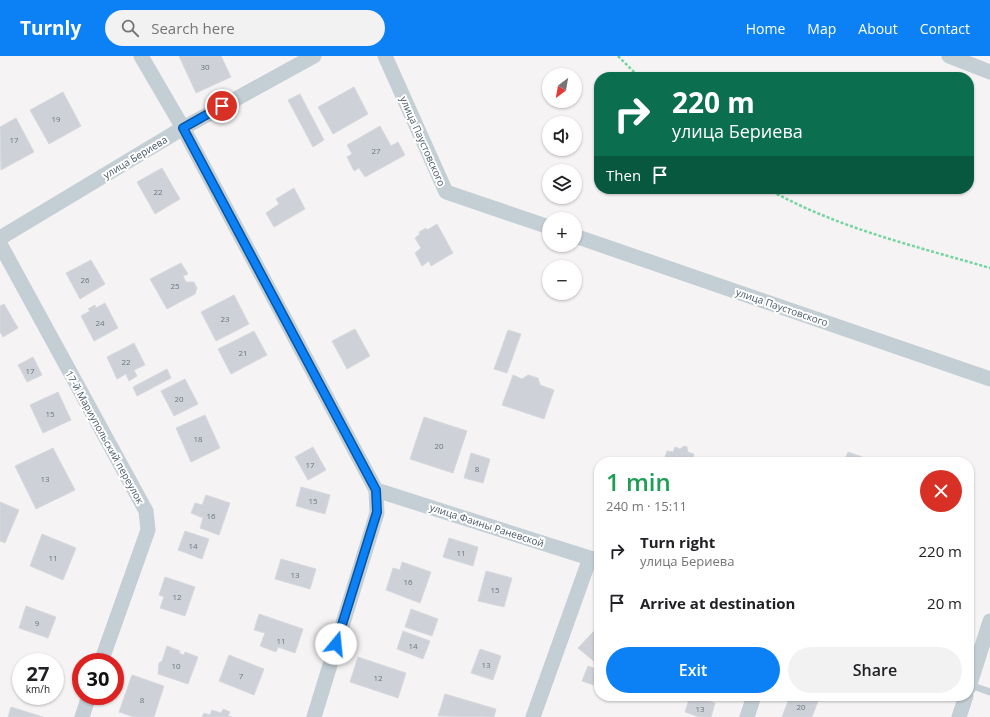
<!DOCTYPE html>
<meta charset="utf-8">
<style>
:root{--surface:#fff;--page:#f2f2f2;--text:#202124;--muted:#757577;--accent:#0c81f5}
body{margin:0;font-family:"Open Sans",sans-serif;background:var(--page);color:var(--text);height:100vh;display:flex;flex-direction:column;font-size:15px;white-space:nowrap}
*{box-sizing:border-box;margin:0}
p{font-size:13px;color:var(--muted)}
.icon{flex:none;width:22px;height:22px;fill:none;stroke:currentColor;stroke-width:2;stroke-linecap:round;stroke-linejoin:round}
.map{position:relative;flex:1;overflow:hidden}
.drawer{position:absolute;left:594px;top:401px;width:380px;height:244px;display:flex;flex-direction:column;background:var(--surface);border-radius:16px;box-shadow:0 1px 3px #0004}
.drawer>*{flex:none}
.hud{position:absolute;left:594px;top:16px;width:380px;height:122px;border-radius:16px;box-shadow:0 1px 3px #0004;background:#0b6e4f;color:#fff;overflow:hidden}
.needle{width:26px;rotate:211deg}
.controls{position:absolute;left:542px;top:12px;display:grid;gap:8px}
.controls a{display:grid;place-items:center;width:40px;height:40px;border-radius:50%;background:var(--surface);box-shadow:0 1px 3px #0004;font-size:20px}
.speed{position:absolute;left:12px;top:597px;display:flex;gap:8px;font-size:20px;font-weight:700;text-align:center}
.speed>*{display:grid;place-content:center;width:52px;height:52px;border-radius:50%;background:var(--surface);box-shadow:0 1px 3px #0004;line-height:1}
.speed small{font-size:10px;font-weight:400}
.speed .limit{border:6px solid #d22;background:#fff;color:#111}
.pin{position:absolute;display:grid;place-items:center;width:34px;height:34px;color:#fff;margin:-17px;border:2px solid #fff;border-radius:50%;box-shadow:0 1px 4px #0007}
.me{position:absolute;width:44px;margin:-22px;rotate:17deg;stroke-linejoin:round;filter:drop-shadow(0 0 3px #0008)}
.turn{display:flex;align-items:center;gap:14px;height:84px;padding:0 12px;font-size:18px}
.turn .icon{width:52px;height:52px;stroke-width:2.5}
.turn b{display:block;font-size:28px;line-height:34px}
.then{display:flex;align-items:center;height:38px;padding:0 12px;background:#0003;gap:8px;font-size:15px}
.round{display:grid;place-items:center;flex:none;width:42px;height:42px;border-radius:21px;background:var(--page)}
.head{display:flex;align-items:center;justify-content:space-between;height:68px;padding:0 12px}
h1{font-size:24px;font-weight:600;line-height:30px;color:#1e9e55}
.action{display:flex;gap:8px;margin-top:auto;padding:8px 12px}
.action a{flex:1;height:46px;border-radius:24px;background:var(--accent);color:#fff;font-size:16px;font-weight:600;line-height:46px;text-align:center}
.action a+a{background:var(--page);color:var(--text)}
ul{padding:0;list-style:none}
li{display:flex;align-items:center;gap:12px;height:52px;padding:0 12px}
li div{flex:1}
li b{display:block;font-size:15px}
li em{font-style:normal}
header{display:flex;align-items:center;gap:24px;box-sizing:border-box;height:56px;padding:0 20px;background:var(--accent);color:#fff}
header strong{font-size:19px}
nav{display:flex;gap:22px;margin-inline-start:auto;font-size:14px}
.search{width:280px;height:36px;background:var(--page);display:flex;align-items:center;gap:10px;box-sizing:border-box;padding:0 14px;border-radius:22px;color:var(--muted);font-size:15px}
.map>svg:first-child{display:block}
.building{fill:#ced2d8;stroke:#d6d9de}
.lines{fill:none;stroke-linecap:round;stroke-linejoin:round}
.path{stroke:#74d59f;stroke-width:2.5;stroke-dasharray:3 2;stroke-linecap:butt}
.lane{stroke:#c3ced5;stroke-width:7}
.street{stroke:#c3ced5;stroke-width:15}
.route-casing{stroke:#08549f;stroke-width:10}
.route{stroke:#0c81f5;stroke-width:7}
.labels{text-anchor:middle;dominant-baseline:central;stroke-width:4;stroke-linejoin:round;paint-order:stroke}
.number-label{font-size:8px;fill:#6a7680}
.street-label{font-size:10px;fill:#485862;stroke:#fff}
</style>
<header>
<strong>Turnly</strong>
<div class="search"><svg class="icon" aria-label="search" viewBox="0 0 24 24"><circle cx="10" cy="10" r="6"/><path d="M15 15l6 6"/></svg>Search here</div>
<nav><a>Home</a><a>Map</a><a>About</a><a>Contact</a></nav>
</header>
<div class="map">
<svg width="990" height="661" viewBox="0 0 990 661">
<rect width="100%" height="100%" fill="#f5f3f3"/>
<path class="building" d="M179,0H221L231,21L196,37Z
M354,31L368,58L333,78L318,51Z
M63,36L81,70L49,88L30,54Z
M300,38L324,84L313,91L288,44Z
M16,62L34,96L1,114L0,71Z
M380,70L391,90L398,86L405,99L365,121L359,112L354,115L347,101L352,98L347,89Z
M162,112L180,143L155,158L137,126Z
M294,132L305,153L274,171L266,157L279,148L276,143Z
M437,168L453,197L431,210L429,205L422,210L415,197L421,192L415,182L420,178L419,176L426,172L427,174Z
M91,204L105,228L80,243L66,217Z
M181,207L188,218L183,220L186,226H194L197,232L195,238L167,253L150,223Z
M234,239L249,268L216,285L201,256Z
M105,247L118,272L94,285L81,260L90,255L88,253L95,249L96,252Z
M4,248L18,272L3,281L0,276V250Z
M355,273L370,300L347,313L332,285Z
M508,274L521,278L507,317L494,313Z
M254,275L267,299L231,318L218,293Z
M134,287L145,309L134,314L137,320L129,325L126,318L117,323L107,301Z
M33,301L42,319L27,326L18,309Z
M167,313L171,322L137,340L133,331Z
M513,319L522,323L528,319L538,322L540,329L554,334L544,363L502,349Z
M185,323L198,348L174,360L161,335Z
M58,336L71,364L43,377L30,349Z
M205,359L220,392L191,406L176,372Z
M424,361L467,375L453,417L410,403Z
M684,390L687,391L688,396L694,398L692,406H669L670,404L665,401L667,395L673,396L675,391L680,393Z
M313,391L326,414L308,424L295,401Z
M53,392L75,434L36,453L15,410Z
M848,396L865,402L864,406H844Z
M471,397L490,403L483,427L464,422Z
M301,431L330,439L325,458L296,450Z
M206,439L230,447L219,479L200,472L203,462L191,457L195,447L202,449Z
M0,446L19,454L5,487L0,485Z
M185,475L209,483L202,503L178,494Z
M42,478L76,492L63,524L30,510Z
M449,482L478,491L473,510L443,501Z
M281,503L316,513L310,533L275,523Z
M402,506L431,516L420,547L386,534L393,512L400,514Z
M486,515L512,522L504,551L478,545Z
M165,521L195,531L185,560L160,552L164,541L159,539Z
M26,550L56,561L48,582L19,572Z
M411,553L438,563L432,580L405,571Z
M259,558L303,573L295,597L278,591L276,596L260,590L265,577L254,574Z
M403,575L430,585L423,603L397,593Z
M599,575V606L596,607L578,592L593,576Z
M167,590L180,595L179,597L184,599L185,596L198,601L188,628L158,618L159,607L162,605Z
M480,593L501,600L493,624L471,617Z
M229,599L264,613L254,639L219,625Z
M358,601L406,617L398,642L350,626Z
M588,610L599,614V631L582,625Z
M132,619L164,630L154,661H134L119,656Z
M445,638L496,653L494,661L438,660Z
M690,640L715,647L711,661H699L685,656Z
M790,640H820L812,661H782Z
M11,651L43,661H8Z
M223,653L230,656L228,660L232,661H202L204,657L210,659L212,654L221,657Z"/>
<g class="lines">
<path class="path" d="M618,0L639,21
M768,133C837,172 915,190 990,212"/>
<path class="lane" d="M970,629L990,636"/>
<path class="street" d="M141,0L183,72L376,434L377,457L314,661
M385,0L446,136L549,171
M949,0L990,16
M575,180L990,323
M0,182L183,72L314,0
M0,188L146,455L148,474L101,606
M376,434L599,505
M969,631L990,565
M82,661L89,640
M533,661L590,502
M747,661L754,640
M959,661L966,640"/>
</g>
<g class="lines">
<defs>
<path id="route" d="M222,50L183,72L376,434L377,456L336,588"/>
</defs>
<use href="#route" class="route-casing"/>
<use href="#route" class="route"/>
</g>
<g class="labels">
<g class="number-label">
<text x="205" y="10">30</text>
<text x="56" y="62">19</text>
<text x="14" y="83">17</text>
<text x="376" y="94">27</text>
<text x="158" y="135">22</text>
<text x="85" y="223">26</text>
<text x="175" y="229">25</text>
<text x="225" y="262">23</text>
<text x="100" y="266">24</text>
<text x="243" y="296">21</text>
<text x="126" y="305">22</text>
<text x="30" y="314">17</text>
<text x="179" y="342">20</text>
<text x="50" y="357">15</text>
<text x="198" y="382">18</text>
<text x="439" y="389">20</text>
<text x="310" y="408">17</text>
<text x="477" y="412">8</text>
<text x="45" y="422">13</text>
<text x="313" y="444">15</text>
<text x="211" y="459">16</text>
<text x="193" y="489">14</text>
<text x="461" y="496">11</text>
<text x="53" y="501">11</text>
<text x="295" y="518">13</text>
<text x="408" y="525">16</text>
<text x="495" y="533">15</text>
<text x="177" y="540">12</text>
<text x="37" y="566">9</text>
<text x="281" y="584">11</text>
<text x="413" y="589">14</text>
<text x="486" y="608">13</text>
<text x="176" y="609">10</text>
<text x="241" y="619">7</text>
<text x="378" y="621">12</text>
<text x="142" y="643">8</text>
<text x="801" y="650">20</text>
<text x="700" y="652">13</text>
</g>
<g class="street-label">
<text transform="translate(423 85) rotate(66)">улица Паустовского</text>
<text transform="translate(135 101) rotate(-31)">улица Бериева</text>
<text transform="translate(782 251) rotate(19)">улица Паустовского</text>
<text transform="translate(105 381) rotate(61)">17-й Мариупольский переулок</text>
<text transform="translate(487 469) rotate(18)">улица Фаины Раневской</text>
</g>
</g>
</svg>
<div class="controls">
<a><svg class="needle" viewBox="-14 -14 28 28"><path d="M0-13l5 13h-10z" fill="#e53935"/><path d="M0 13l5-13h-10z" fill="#757577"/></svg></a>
<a><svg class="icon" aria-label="sound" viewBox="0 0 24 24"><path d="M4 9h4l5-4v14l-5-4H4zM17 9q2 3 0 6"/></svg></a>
<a><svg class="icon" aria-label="layers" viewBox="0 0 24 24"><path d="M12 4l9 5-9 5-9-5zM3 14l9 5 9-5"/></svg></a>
<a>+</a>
<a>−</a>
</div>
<div class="speed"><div>27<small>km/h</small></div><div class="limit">30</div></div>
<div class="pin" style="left:222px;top:50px;background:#d93025"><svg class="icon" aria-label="arrive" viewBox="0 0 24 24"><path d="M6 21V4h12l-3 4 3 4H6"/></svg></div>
<svg class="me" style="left:336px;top:588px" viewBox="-20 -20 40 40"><circle r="19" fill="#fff"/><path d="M0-13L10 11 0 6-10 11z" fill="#0c81f5"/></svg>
<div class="hud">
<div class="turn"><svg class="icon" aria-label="right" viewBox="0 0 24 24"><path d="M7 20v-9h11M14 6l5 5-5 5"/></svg><div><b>220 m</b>улица Бериева</div></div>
<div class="then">Then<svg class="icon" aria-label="arrive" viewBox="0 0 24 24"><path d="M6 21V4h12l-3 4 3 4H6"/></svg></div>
</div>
<section class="drawer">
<div class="head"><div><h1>1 min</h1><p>240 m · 15:11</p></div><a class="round" style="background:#d93025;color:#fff"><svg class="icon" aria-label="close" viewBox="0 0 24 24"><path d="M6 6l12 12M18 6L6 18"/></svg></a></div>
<ul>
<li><svg class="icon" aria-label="right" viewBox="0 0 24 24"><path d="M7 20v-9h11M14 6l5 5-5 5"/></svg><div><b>Turn right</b><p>улица Бериева</p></div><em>220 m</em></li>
<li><svg class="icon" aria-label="arrive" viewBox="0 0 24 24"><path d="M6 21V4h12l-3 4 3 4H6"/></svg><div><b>Arrive at destination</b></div><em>20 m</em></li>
</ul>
<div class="action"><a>Exit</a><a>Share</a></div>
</section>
</div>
